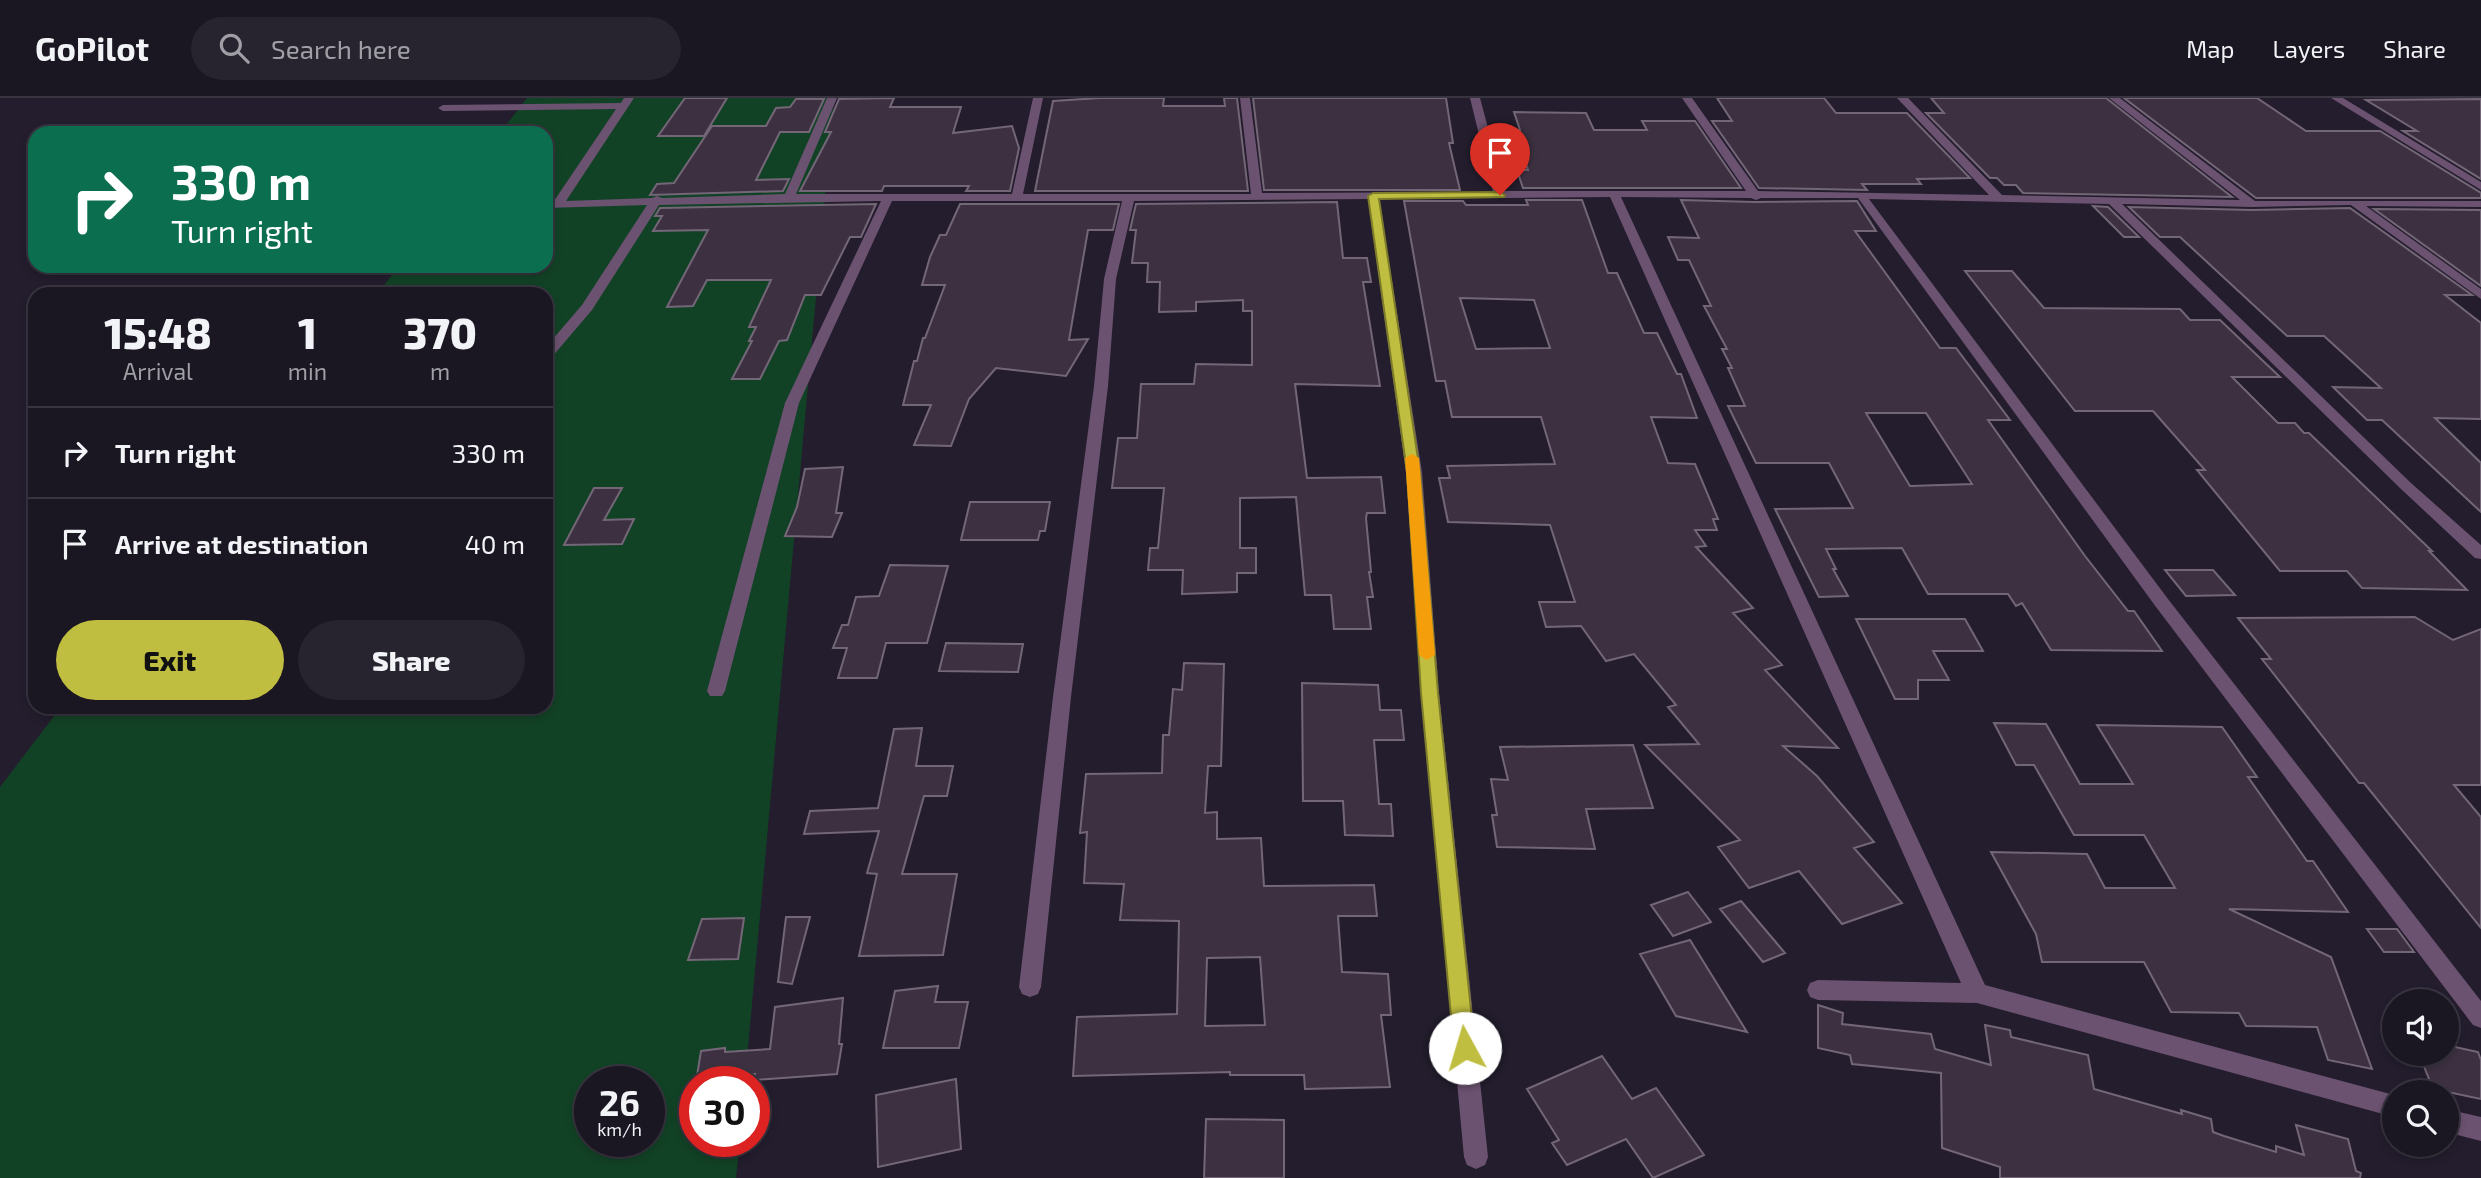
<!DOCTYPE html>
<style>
:root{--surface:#1a1622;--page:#27232f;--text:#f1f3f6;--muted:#9f9fa5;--line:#383540;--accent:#c0be40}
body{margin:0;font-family:"Exo 2",sans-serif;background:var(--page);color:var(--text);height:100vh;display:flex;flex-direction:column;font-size:26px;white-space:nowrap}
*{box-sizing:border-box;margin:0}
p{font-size:23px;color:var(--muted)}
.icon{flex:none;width:38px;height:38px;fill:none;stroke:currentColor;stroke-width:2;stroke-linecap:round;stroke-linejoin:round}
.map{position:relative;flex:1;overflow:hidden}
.sheet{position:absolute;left:28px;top:189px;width:525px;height:427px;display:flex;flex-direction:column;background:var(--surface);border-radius:21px;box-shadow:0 4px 10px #0003,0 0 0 2px var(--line)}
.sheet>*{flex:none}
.hud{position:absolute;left:28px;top:28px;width:525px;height:147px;border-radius:21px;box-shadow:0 4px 10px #0003,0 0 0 2px var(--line);background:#0b6e4f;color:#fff;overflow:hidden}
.controls{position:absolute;left:2382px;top:891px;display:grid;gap:14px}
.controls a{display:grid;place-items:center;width:77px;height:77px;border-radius:50%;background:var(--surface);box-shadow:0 4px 10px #0003,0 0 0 2px var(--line);font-size:35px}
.speed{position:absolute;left:574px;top:968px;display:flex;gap:14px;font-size:35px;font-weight:700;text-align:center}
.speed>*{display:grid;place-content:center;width:91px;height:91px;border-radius:50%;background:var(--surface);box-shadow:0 4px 10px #0003,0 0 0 2px var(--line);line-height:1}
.speed small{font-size:18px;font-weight:400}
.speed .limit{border:10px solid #d22;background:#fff;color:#111}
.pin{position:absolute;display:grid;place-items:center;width:60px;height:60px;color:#fff;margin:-72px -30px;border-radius:50% 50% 50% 0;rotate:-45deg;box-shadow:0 0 7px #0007}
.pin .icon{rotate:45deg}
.me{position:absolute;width:77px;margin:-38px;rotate:354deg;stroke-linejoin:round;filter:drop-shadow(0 0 5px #0008)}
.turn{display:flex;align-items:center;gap:24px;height:147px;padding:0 28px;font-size:32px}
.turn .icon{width:91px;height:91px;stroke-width:2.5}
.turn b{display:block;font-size:49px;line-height:60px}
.eta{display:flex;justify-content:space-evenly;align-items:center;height:119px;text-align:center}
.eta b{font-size:42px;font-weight:800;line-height:49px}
.cta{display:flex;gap:14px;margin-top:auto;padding:14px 28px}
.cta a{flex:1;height:80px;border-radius:42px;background:var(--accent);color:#111;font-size:28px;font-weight:800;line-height:80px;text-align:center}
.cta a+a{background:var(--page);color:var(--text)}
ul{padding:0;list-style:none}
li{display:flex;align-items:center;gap:21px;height:91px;padding:0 28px;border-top:2px solid var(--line)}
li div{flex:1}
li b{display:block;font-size:26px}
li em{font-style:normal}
header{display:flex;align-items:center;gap:42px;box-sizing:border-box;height:98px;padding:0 35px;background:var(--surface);border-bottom:2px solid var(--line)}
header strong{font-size:33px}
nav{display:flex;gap:38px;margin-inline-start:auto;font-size:24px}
.search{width:490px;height:63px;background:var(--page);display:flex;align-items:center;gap:18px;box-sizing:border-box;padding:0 24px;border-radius:38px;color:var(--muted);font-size:26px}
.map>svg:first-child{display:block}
.green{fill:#124226;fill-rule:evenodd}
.building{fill:#3d3141;stroke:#736677;stroke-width:2;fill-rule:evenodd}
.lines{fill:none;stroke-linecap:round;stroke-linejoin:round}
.street{fill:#6b5270;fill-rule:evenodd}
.route{fill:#c0be40;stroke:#7d7c2a;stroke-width:2}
.slow{fill:#f59e0b}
</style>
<header>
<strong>GoPilot</strong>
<div class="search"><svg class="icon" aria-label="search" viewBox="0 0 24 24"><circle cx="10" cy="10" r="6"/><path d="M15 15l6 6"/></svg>Search here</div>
<nav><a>Map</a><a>Layers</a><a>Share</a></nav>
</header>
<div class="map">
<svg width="2481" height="1080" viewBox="0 0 2481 1080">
<rect width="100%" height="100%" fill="#231d2d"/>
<path class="green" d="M527,0H834L745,983L695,984V1043H740L736,1080H0V689L61,609H546V196H377L399,168H546V35H500ZM590,984H649V1043H590Z"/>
<path class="building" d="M685,0H727L704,38H658Z
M894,0L890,9H961L953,35L1012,28L1019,50L1010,93H966L969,88H884L882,93H800L831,34H825L839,1Z
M1100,0H1164L1163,8H1225L1224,0H1237L1248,93H1035L1053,3Z
M1253,0H1446L1453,45H1449L1460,92H1264Z
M1717,0H1824L1836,15H1907L1970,80L1917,81L1921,86H1862L1867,92L1759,90L1712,23H1732Z
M1931,0H2106L2232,99L2023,95L2016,87H2004L1997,80H1990L1926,15H1944Z
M2124,0H2257L2306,33H2380L2481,95V100H2256Z
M796,1H824L809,34H780L756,82L789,81L783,93L650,97L657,86L674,85L712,28H766L776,10L790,9Z
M2481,1V81L2403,33H2417L2366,2Z
M1514,14L1586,15L1594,32H1647L1642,23H1695L1741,90H1523L1517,72H1528L1514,32H1520Z
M1526,102H1582L1608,175H1617L1644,235H1657L1677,276H1681L1697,320L1651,319L1668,365L1695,366L1718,421H1713L1717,432H1695L1706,448L1696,449L1753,510L1733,515L1782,567L1765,572L1838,650L1783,648L1817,678L1874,744L1854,750L1902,805L1842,826L1799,773L1749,790L1718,749L1740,742L1645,647L1699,646L1668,609L1676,607L1634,556L1606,563L1581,528L1546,529L1539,504H1575L1550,427L1448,424L1439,380H1450L1447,368L1555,366L1541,319H1452L1445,283H1436L1404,103H1463L1466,107H1528ZM1460,200L1534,202L1550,250L1476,251Z
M1681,102L1755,104L1857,103L1876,133H1855L1940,250H1956L2010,322H1988L2085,458L2128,513H2134L2162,553L2051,552L2022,505L2016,508L2008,496H1928L1902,450L1826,451L1836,471H1833L1848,498L1819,499L1775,411L1853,410L1829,365H1756L1728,308H1745L1728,270H1732L1722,251H1727L1704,208H1711L1689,162H1678L1668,139L1699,140ZM1866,315H1926L1972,386L1910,388Z
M1337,104L1343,160H1367L1371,184H1363L1380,288L1295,286L1307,380L1381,379L1385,415H1367L1366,420L1371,474H1369L1373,499H1367L1371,531H1334L1331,497H1305L1296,399L1240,400V450H1256V475H1237V494L1182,496L1183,472H1148L1150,450H1158L1164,390H1112L1118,340H1137L1141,286H1194L1196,266L1252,267V213H1243V202L1196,204V213L1159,214L1160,184H1147L1148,165H1132L1136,132H1130L1136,106Z
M876,106L861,139H850L821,197H805L787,242L779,243L760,281H732L752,243H749L756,229H749L771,182H707L693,208L667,209L708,132L653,133L662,118H655L660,110Z
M960,106H1119L1113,132H1088L1069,242L1088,241L1066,278L996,270L969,301L951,348L914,347L931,307H903L914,263H917L923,240H925L945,187H922L930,159L940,137H946Z
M2093,108L2108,109L2139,139H2124Z
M2129,109L2252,112L2350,110L2472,197H2445L2481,225V321L2435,320L2481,365V414L2382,322H2367L2333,289L2381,290L2324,238H2287L2180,139H2160Z
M2374,111L2481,112V188Z
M1965,173H2012L2044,210L2180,211L2190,222H2220L2280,279H2232L2278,325H2295L2304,335H2309L2432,453H2429L2467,492L2362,490L2347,473H2280L2197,372H2205L2153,313H2075Z
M843,369L836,415H842L832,439L785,438L797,409L805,371Z
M594,390H622L604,422L634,421L622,446L564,447Z
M970,404H1050L1045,433H1040L1038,442H961Z
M890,467L948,468L927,545H886L877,580H838L847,550H833L842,527H848L856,499L879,498Z
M2165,472H2213L2235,497L2186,498Z
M2415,519L2453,542L2481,531V687H2454L2481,719V830L2364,685H2359L2262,561H2271L2238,520Z
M1856,521H1965L1983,553H1933L1949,582H1918V601H1895Z
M946,545L1023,546L1018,574L939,573Z
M1184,565L1224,566L1221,668H1208L1205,715L1217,714V741L1261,740L1264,788L1374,787L1377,818H1338L1342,874L1388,876L1391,917H1381L1390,989L1305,991L1304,977H1230V974L1073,978L1077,919L1177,916L1179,823L1120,822L1124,786L1084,785L1087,734L1080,735L1086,676L1162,675L1163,637H1169L1173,591L1182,592ZM1260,859L1265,927L1205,928L1207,860Z
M1302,585L1378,587L1380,612H1401L1404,642H1374L1379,706H1391L1393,738L1345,737L1343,703H1303Z
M1994,625L2046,626L2080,686H2133L2097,627L2222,629L2257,679H2248L2307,763H2313L2348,814L2229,811L2331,859L2372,971L2328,962L2317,929L2246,928L2239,915L2171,914L2144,864H2042L2036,836L1991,754L2087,756L2105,790H2175L2144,737H2074L2034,667H2016Z
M922,630L916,668H953L947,698H924L902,776H957L943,857L859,858L877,776L867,775L879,733L804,736L810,713L878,710L894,631Z
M1633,647L1653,710L1586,711L1595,751L1497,749L1492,717H1497L1491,681L1508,682L1500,649Z
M1688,794L1711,824L1673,838L1651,807Z
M1741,803L1785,855L1763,864L1720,811Z
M786,819H810L792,886L778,884Z
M744,820L738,861L688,862L702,821Z
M2367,831H2397L2414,854H2384Z
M1690,842L1747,934L1676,918L1640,856Z
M938,888L935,904H968L959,950H883L895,893Z
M843,900L839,946H842L837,976L754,982L755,976L696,984L701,953L725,950V954L770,951L775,909Z
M1818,907L1843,915L1842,926L1931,936L1935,951L1991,967L1985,927L2010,932L2011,939L2088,957L2094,991L2182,1016L2181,1012L2211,1021L2213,1034L2224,1038L2276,1054V1048L2304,1057L2296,1027L2348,1041L2356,1073L2361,1075L2360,1080H2000V1069L1942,1050L1941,975L1852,966L1850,957L1818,950Z
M2446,947L2478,954L2481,962V1001L2433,991L2419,956H2446Z
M1602,958L1632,1001L1656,990L1704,1057L1653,1080L1626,1041L1567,1067L1552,1045L1559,1042L1527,991Z
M956,981L961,1051L878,1069L876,997Z
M1206,1021L1284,1022V1080H1204Z"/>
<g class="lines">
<path class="street" d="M624,0H634L566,103L652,100L657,98L662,100L785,96L827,0H837L796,96H1012L1033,0H1043L1023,96H1251L1240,0H1250L1262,95L1493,94L1470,0H1480L1505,93H1746L1682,0H1692L1758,93L1989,97L1897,0H1908L2002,97L2240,102L2109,0H2120L2255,103H2481V109L2366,108L2481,191V201L2351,107L2252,109L2122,106L2411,385L2481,447V461L2475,460L2401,391L2109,106L1869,101L2168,501L2481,903V930L2473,927L2156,509L1858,100H1761L1756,102L1751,100L1621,99L1985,887L2394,997V1019L1977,905L1818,902L1810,899L1807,892L1810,885L1818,882L1961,885L1610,99L1379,101L1422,374L1439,595L1488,1059L1485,1067L1476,1071L1467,1067L1464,1059L1421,595L1406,374L1368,101L1134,103L1116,181L1108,288L1071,599L1041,889L1038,896L1030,899L1022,896L1019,889L1053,599L1094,288L1104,181L1122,103H892L799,305L725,593L722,598H710L707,593L785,305L881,103L659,107L592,212L551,260L546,261V249L582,207L647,107L546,110V104L554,103L616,11L443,13L438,10L443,7L621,5Z
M2331,0H2343L2481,84V92Z
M2446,1011L2481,1019V1043L2446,1034Z"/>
</g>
<path class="route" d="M1500,94L1505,97L1504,99L1379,101L1420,374L1438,595L1475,950L1472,957L1465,960L1457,957L1454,950L1421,595L1407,374L1368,98L1373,95Z"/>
<path class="slow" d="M1412,356L1419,360L1435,557L1427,562L1419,557L1405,360Z"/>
</svg>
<div class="controls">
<a><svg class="icon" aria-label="sound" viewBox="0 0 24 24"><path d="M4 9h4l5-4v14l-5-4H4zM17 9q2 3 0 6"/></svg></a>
<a><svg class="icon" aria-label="search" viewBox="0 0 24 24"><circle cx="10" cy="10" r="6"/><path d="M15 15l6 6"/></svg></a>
</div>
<div class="speed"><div>26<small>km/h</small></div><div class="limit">30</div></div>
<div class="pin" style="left:1500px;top:97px;background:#d93025"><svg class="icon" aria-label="arrive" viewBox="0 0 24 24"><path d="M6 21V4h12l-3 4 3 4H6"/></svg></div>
<svg class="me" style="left:1465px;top:950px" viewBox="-20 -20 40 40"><circle r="19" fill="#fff"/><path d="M0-13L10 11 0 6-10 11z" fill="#c0be40"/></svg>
<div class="hud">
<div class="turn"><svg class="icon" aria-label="right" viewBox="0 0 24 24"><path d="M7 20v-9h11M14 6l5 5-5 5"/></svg><div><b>330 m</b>Turn right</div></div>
</div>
<section class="sheet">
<div class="eta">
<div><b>15:48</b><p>Arrival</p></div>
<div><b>1</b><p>min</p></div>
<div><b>370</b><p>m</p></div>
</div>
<ul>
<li><svg class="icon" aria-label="right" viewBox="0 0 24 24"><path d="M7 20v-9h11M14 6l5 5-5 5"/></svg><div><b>Turn right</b></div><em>330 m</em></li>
<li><svg class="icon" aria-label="arrive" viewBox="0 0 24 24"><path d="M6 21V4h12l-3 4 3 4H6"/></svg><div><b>Arrive at destination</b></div><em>40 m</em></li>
</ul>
<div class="cta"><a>Exit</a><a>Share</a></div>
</section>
</div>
